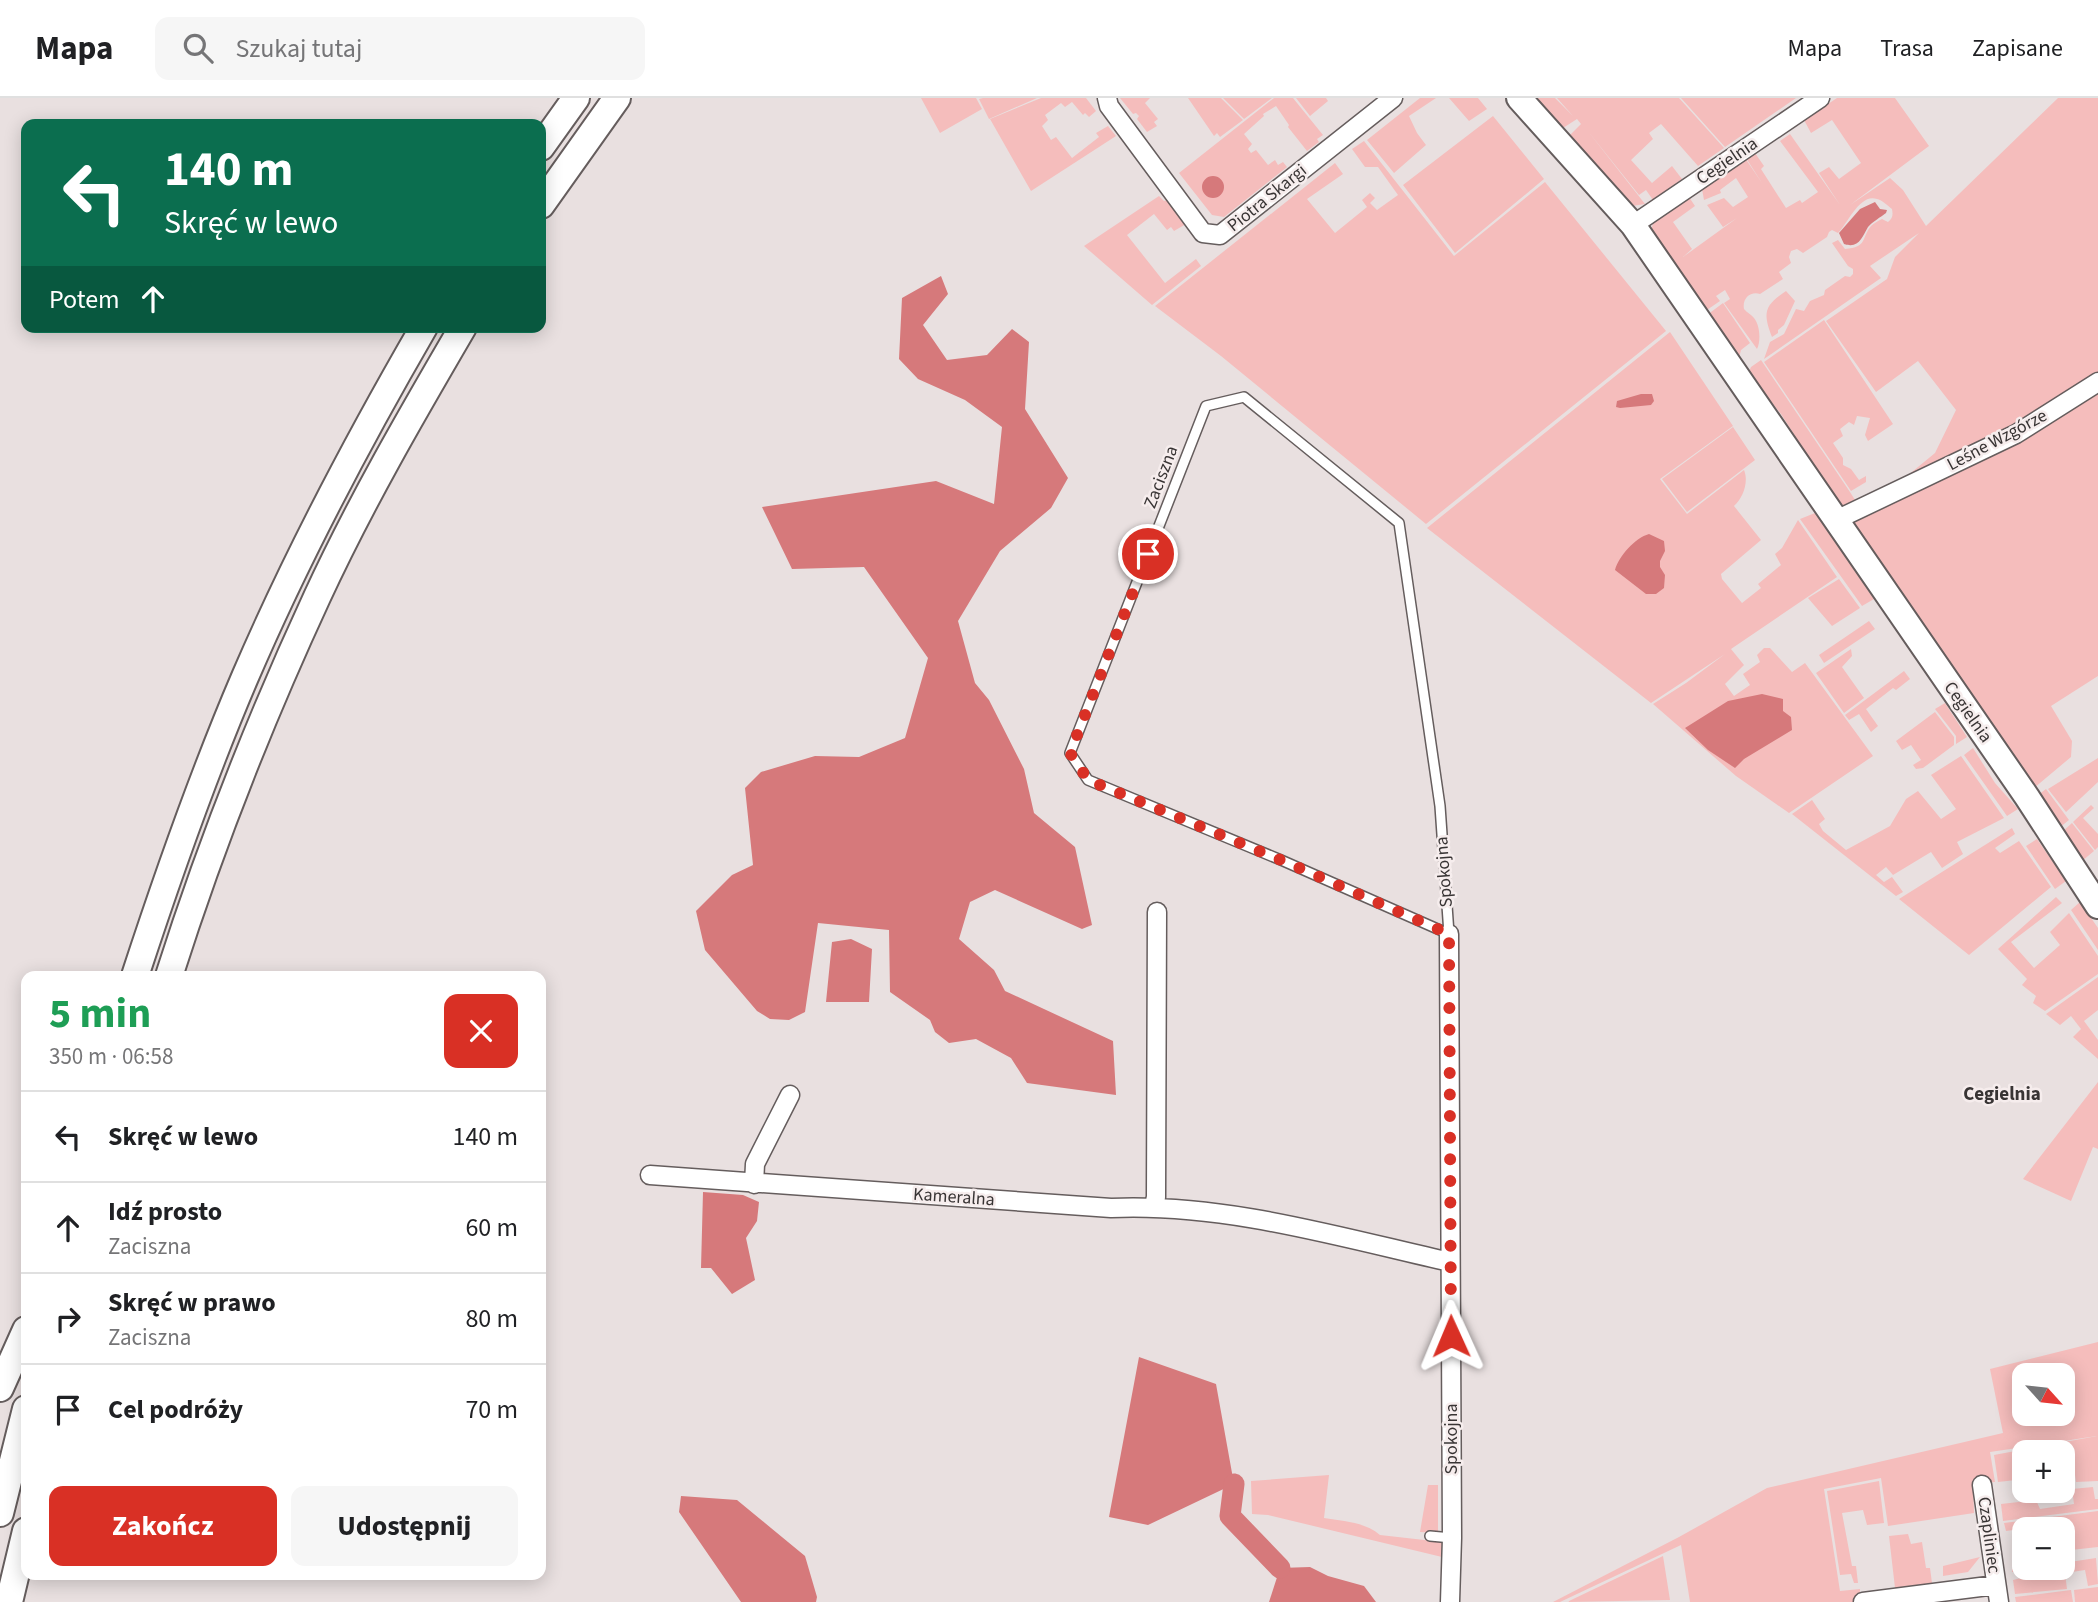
<!DOCTYPE html>
<html lang="pl">
<meta charset="utf-8">
<style>
:root{--surface:#fff;--page:#f6f6f6;--text:#202124;--muted:#757577;--line:#e0e0e0;--accent:#d93025}
body{margin:0;font-family:"Source Sans 3",sans-serif;background:var(--page);color:var(--text);height:100vh;display:flex;flex-direction:column;font-size:26px;white-space:nowrap}
*{box-sizing:border-box;margin:0}
p{font-size:23px;color:var(--muted)}
.icon{flex:none;width:38px;height:38px;fill:none;stroke:currentColor;stroke-width:2;stroke-linecap:round;stroke-linejoin:round}
.map{position:relative;flex:1;overflow:hidden}
.drawer{position:absolute;left:21px;top:873px;width:525px;height:609px;display:flex;flex-direction:column;background:var(--surface);border-radius:14px;box-shadow:0 4px 18px #0003}
.drawer>*{flex:none}
.guide{position:absolute;left:21px;top:21px;width:525px;height:214px;border-radius:14px;box-shadow:0 4px 18px #0003;background:#0b6e4f;color:#fff;overflow:hidden}
.needle{width:46px;rotate:117deg}
.tools{position:absolute;left:2012px;top:1265px;display:grid;gap:14px}
.tools a{display:grid;place-items:center;width:63px;height:63px;border-radius:14px;background:var(--surface);box-shadow:0 4px 18px #0003;font-size:35px}
.pin{position:absolute;display:grid;place-items:center;width:60px;height:60px;color:#fff;margin:-30px;border:4px solid #fff;border-radius:50%;box-shadow:0 2px 7px #0007}
.me{position:absolute;width:77px;margin:-38px;rotate:359deg;stroke-linejoin:round;filter:drop-shadow(0 0 5px #0008)}
.turn{display:flex;align-items:center;gap:24px;height:147px;padding:0 28px;font-size:32px}
.turn .icon{width:91px;height:91px;stroke-width:2.5}
.turn b{display:block;font-size:49px;line-height:60px}
.then{display:flex;align-items:center;height:66px;padding:0 28px;background:#0003;gap:14px;font-size:26px}
.round{display:grid;place-items:center;flex:none;width:74px;height:74px;border-radius:14px;background:var(--page)}
.overview{display:flex;align-items:center;justify-content:space-between;height:119px;padding:0 28px}
h1{font-size:42px;font-weight:700;line-height:52px;color:#1e9e55}
.action{display:flex;gap:14px;margin-top:auto;padding:14px 28px}
.action a{flex:1;height:80px;border-radius:14px;background:var(--accent);color:#fff;font-size:28px;font-weight:700;line-height:80px;text-align:center}
.action a+a{background:var(--page);color:var(--text)}
ul{padding:0;list-style:none}
li{display:flex;align-items:center;gap:21px;height:91px;padding:0 28px;border-top:2px solid var(--line)}
li div{flex:1}
li b{display:block;font-size:26px}
li em{font-style:normal}
header{display:flex;align-items:center;gap:42px;box-sizing:border-box;height:98px;padding:0 35px;background:var(--surface);border-bottom:2px solid var(--line)}
header strong{font-size:33px}
nav{display:flex;gap:38px;margin-inline-start:auto;font-size:24px}
.search{width:490px;height:63px;background:var(--page);display:flex;align-items:center;gap:18px;box-sizing:border-box;padding:0 24px;border-radius:14px;color:var(--muted);font-size:26px}
.map>svg:first-child{display:block}
.green{fill:#f5bdbc;fill-rule:evenodd}
.water{fill:#d6797b}
.lines{fill:none;stroke-linecap:round;stroke-linejoin:round}
.canal{stroke:#d6797b;stroke-width:21}
.lane-casing{stroke:#655d5d;stroke-width:12}
.street-casing{stroke:#655d5d;stroke-width:21}
.secondary-casing{stroke:#655d5d;stroke-width:28}
.primary-casing{stroke:#655d5d;stroke-width:30}
.lane{stroke:#fff;stroke-width:9}
.street{stroke:#fff;stroke-width:18}
.secondary{stroke:#fff;stroke-width:24}
.primary{stroke:#fff;stroke-width:26}
.route{stroke:#d93025;stroke-width:12;stroke-dasharray:0 21.6}
.labels{text-anchor:middle;dominant-baseline:central;stroke-width:5;stroke-linejoin:round;paint-order:stroke}
.street-label{font-size:18px;fill:#383434;stroke:#f6eded}
.neighbourhood-label{font-size:19px;font-weight:bold;fill:#383434;stroke:#f6eded}
</style>
<header>
<strong>Mapa</strong>
<div class="search"><svg class="icon" aria-label="search" viewBox="0 0 24 24"><circle cx="10" cy="10" r="6"/><path d="M15 15l6 6"/></svg>Szukaj tutaj</div>
<nav><a>Mapa</a><a>Trasa</a><a>Zapisane</a></nav>
</header>
<div class="map">
<svg width="2098" height="1504" viewBox="0 0 2098 1504">
<rect width="100%" height="100%" fill="#e9e0e0"/>
<path class="green" d="M921,0H976L982,11L940,35Z
M983,0H1037L989,21L979,1Z
M1041,0H1086L1096,13L1089,19L1085,15L1083,17L1072,4L1065,9L1061,5L1045,17L1048,22L1042,28L1051,42L1056,39L1072,60L1099,39L1096,35L1108,28L1116,38L1031,93L990,21Z
M1120,0H1150L1145,5L1158,21L1154,24L1157,28L1147,34L1137,21L1139,18L1136,15L1133,16Z
M1188,0H1221L1243,22L1220,39L1217,35L1214,38Z
M1223,0H1272L1244,21Z
M1274,0H1293L1323,37L1317,41L1319,44L1307,53L1288,29L1289,27L1276,8L1263,16L1264,18L1244,36L1252,46L1248,51L1251,55L1256,52L1268,67L1275,62L1278,67L1283,64L1287,69L1224,119L1212,117L1179,75Z
M1296,0H1326L1328,3L1310,18Z
M1420,0H1436L1409,18L1417,35L1426,47L1394,75L1367,42Z
M1449,0H1478L1487,11L1469,23Z
M1532,0H1555L1573,18L1557,0H1679L1724,50L1698,68L1661,26L1649,35L1653,41L1631,62L1652,85L1672,68L1682,81L1653,102L1646,92L1639,97L1587,32L1645,106L1632,108L1570,37L1581,26L1577,21L1563,30Z
M1681,0H1796L1725,49Z
M1837,0H1895L1929,48L1850,107L1890,80L1903,92L1926,128L2058,0H2098V578L2051,608L2072,643L2071,659L2034,690L1850,425L1935,355L1956,312L1918,263L1876,294L1826,223L1887,181L1895,159L1919,135L1870,168L1881,180L1764,261L1770,244L1784,236L1796,211L1804,213L1810,203L1824,197L1825,192L1845,178L1850,179L1853,176V171L1848,168L1832,145L1838,142L1845,151C1868,149 1861,140 1871,128C1874,125 1878,123 1882,121L1888,124C1893,120 1893,117 1892,111C1888,108 1882,102 1877,101C1860,95 1848,125 1838,135L1832,132L1829,134L1827,139L1803,155L1797,151L1791,153L1789,159L1791,165L1779,174L1783,181L1760,196C1750,193 1742,201 1744,211C1747,215 1751,216 1754,220C1760,227 1761,243 1757,251L1724,205L1730,201L1725,192L1716,198L1720,203L1704,214L1651,134L1654,120L1689,99L1695,108L1673,124L1692,151L1683,159L1737,120L1723,129L1707,107L1724,100L1733,109L1748,99L1736,80L1720,92L1721,95L1704,102L1702,91L1745,60L1762,85L1746,60L1755,55L1764,68L1761,71L1786,110L1800,102L1802,105L1818,94L1780,43L1790,36L1840,107L1819,75L1829,69L1839,81L1861,65L1832,22L1811,35L1804,22Z
M1493,18L1544,81L1455,155L1403,87Z
M1364,43L1454,158L1545,84L1666,233L1426,426L1221,258L1155,208L1335,65L1343,76L1307,101L1335,135L1367,109L1362,102L1370,95L1375,100L1370,105L1377,112L1398,97L1378,69H1365L1352,51Z
M1159,98L1164,103L1167,102L1186,126L1174,133L1171,129L1167,132L1154,116L1127,137L1165,185L1196,161L1201,168L1152,207L1084,148Z
M1786,193L1795,203L1784,227L1778,232V235L1772,239C1762,214 1765,207 1786,193Z
M1723,205L1750,245L1741,252L1739,260L1707,217Z
M1824,222L1893,326L1868,343L1865,337L1870,320L1857,318L1854,327L1849,324L1840,331L1843,338L1833,345L1843,360V367L1851,371L1859,382L1866,378V384L1851,393L1764,264Z
M1670,234L1733,328L1660,381L1687,416L1744,372C1749,384 1743,400 1734,408L1761,442L1721,476L1722,481L1742,505L1761,490L1758,486L1781,467L1775,456L1782,450L1798,422L1837,479L1731,551L1744,567L1725,586L1734,598L1750,587L1743,576L1760,564L1757,557L1764,550H1770L1792,574L1805,565L1873,658L1789,715L1736,678L1653,606L1686,585L1725,556L1651,605L1427,430Z
M1761,262L1850,394L1855,402L1840,410L1781,316L1748,276L1751,269Z
M1733,329L1755,362L1687,414L1662,381Z
M1815,415L1874,501L1862,508L1800,421Z
M1839,481L1860,510L1832,528L1808,500Z
M1869,523L1875,531L1824,565L1819,557Z
M1851,551L1852,558L1842,569L1864,600L1844,615L1816,575Z
M1904,573L1910,581L1896,592L1893,590L1866,611L1878,628L1871,634L1859,616L1849,622L1845,617Z
M1945,605L1967,639L1956,646V638L1935,611Z
M1935,614L1954,639V647L1923,670L1916,671L1913,667L1921,662L1911,647L1902,652L1896,643Z
M1973,650L1995,685L2018,711L2007,718L1964,657Z
M1961,658L2004,720L1957,744L1963,756L1942,770L1931,754L1893,777L1886,769L1876,777L1884,784L1892,779L1903,794L1896,798L1792,716L1812,702L1825,721L1819,726L1823,733L1846,752L1890,728L1906,701L1918,693L1941,721L1956,711L1931,677Z
M2098,660V684L2066,714L2048,691Z
M2046,691L2069,722L2059,730L2038,697Z
M2091,707L2094,710L2083,720L2098,736V749L2095,752L2073,724Z
M2072,725L2094,753L2082,763L2062,734Z
M2012,730L2015,736L1995,750L2000,755L2019,743L2051,789L1969,857L1899,801Z
M2037,741L2066,783L2055,791L2026,748Z
M2056,799L2062,805L2011,844L2034,870L2060,847L2050,834L2069,815L2098,858V876L2045,913L2033,905L2036,898L2022,887L2027,881L1998,851Z
M2080,804L2098,830V852L2071,812Z
M2098,879V912L2084,923L2098,942V961L2073,939L2081,931L2071,918L2060,927L2046,916Z
M2098,984V1051L2093,1049L2071,1103L2023,1081Z
M2098,1244V1383L2076,1384L2072,1356L2025,1354V1381L1998,1384L1994,1357L2097,1338L1990,1354L1995,1384L1973,1386L1974,1415L1888,1428L1881,1380L1824,1391L1840,1493L1860,1491V1499L1853,1504H1690L1681,1447L1560,1504H1553L1679,1439L1767,1390L2003,1335L1990,1271ZM2025,1278H2063V1316H2025Z
M1329,1377L1324,1420C1343,1423 1365,1424 1380,1437L1442,1444V1459L1268,1417L1252,1416L1251,1383Z
M1879,1383L1884,1425L1867,1427L1863,1412L1842,1415L1852,1468H1856L1858,1485H1854L1851,1476L1840,1477L1827,1393Z
M1428,1387H1438V1435L1420,1434Z
M2093,1389L2095,1401H2098V1411L2003,1423L2001,1406L2036,1402L2040,1411L2074,1406L2072,1391Z
M2098,1413V1449L2071,1452L2067,1425L2006,1433L2004,1425Z
M1908,1436L1911,1446L1922,1444L1926,1470H1930L1932,1485L1895,1490L1889,1438Z
M1663,1458L1670,1502L1567,1504Z
M1980,1459L1968,1474L1943,1478V1468Z
M2096,1460L2098,1486L2088,1488L2085,1472L2065,1475L2067,1491L2015,1496L2013,1482L2021,1480L2020,1473L2012,1474V1471L2063,1470V1465Z
M2098,1489V1504H2075L2074,1492Z
M2071,1492L2073,1504H2016L2015,1499Z"/>
<path class="water" d="M1202 89a11 11 0 1 1 22 0a11 11 0 1 1-22 0Z
M1875,104L1880,111L1887,112L1886,115C1881,119 1872,124 1868,129C1862,139 1859,151 1844,146L1839,135L1860,111Z
M941,178L948,196L923,227L947,262L987,257L1012,231L1029,244L1025,311L1068,380L1051,410L1000,453L958,523L975,585L989,602L1024,671L1034,715L1075,749L1092,827L1082,831L995,792L970,804L959,841L994,872L1005,893L1113,943L1116,997L1027,985L1011,960L976,941L949,945L935,934L930,922L890,894L889,832L818,825L805,914L789,922L770,921L757,913L705,852L696,813L732,777L753,767L745,690L761,674L815,658L859,659L905,640L928,560L864,469L792,471L762,409L936,383L994,406L1002,329L965,302L918,281L899,261L902,200Z
M1641,296H1652L1654,303L1651,307L1620,310L1616,309L1617,303Z
M1649,436L1664,443L1665,453L1660,463V469L1665,477L1664,490L1656,496H1646L1615,472C1619,458 1635,440 1649,436Z
M1762,596L1783,601V613L1791,619L1792,632L1744,661L1735,670L1708,652L1685,630L1728,603Z
M851,841L872,851L869,904H826L832,844Z
M703,1094L743,1097L759,1104L757,1123L746,1140L755,1182L732,1196L711,1170H701Z
M1139,1259L1216,1286L1234,1386L1148,1427L1109,1419Z
M681,1398L737,1402L805,1458L817,1499L816,1504H741L679,1414Z
M1310,1469L1328,1478L1364,1488L1376,1504H1269L1280,1470Z"/>
<g class="lines">
<path class="canal" d="M1234,1386L1230,1418L1280,1470"/>
<defs>
<path id="lane" d="M1244,299L1399,425L1440,708L1449,836L1281,762L1088,682L1070,655L1206,308Z
M1430,1438L1452,1440"/>
<path id="street" d="M1107,0L1109,8L1203,135L1220,137L1393,0
M1633,127L1820,0
M1836,422L2016,336L2098,284
M1449,836L1452,1440L1450,1504
M650,1077L1111,1110C1225,1105 1339,1139 1450,1164
M754,1086L755,1066L790,997
M1154,1108L1156,1099L1157,814
M1982,1387L1999,1504
M1863,1504L1996,1487"/>
<path id="secondary" d="M1519,0L1633,127L2027,699L2098,808"/>
<path id="primary" d="M541,49L576,0
M541,107L617,0
M135,878C168,777 203,677 245,579C297,458 358,343 424,229
M169,878C210,749 260,622 317,499C360,406 411,318 463,229
M0,1290L26,1232
M0,1415L26,1311
M9,1504L26,1433"/>
</defs>
<use href="#lane" class="lane-casing"/>
<use href="#street" class="street-casing"/>
<use href="#secondary" class="secondary-casing"/>
<use href="#primary" class="primary-casing"/>
<use href="#lane" class="lane"/>
<use href="#street" class="street"/>
<use href="#secondary" class="secondary"/>
<use href="#primary" class="primary"/>
</g>
<g class="lines">
<path class="route" d="M1148,456L1070,655L1088,682L1281,762L1449,836L1451,1238"/>
</g>
<g class="labels">
<g class="street-label">
<text transform="translate(1727 63) rotate(-34)">Cegielnia</text>
<text transform="translate(1267 100) rotate(-39)">Piotra Skargi</text>
<text transform="translate(1997 342) rotate(-28)">Leśne Wzgórze</text>
<text transform="translate(1161 379) rotate(-69)">Zaciszna</text>
<text transform="translate(1968 614) rotate(55)">Cegielnia</text>
<text transform="translate(1444 774) rotate(-94)">Spokojna</text>
<text transform="translate(954 1099) rotate(4)">Kameralna</text>
<text transform="translate(1451 1341) rotate(-90)">Spokojna</text>
<text transform="translate(1989 1437) rotate(82)">Czapliniec</text>
</g>
<g class="neighbourhood-label">
<text x="2002" y="996">Cegielnia</text>
</g>
</g>
</svg>
<div class="tools">
<a><svg class="needle" viewBox="-14 -14 28 28"><path d="M0-13l5 13h-10z" fill="#e53935"/><path d="M0 13l5-13h-10z" fill="#757577"/></svg></a>
<a>+</a>
<a>−</a>
</div>
<div class="pin" style="left:1148px;top:456px;background:#d93025"><svg class="icon" aria-label="arrive" viewBox="0 0 24 24"><path d="M6 21V4h12l-3 4 3 4H6"/></svg></div>
<svg class="me" style="left:1451px;top:1238px" viewBox="-20 -20 40 40"><path d="M0-17L14 15 0 8-14 15z" fill="#d93025" stroke="#fff" stroke-width="4"/></svg>
<div class="guide">
<div class="turn"><svg class="icon" aria-label="left" viewBox="0 0 24 24"><path d="M17 20v-9H6M10 6l-5 5 5 5"/></svg><div><b>140 m</b>Skręć w lewo</div></div>
<div class="then">Potem<svg class="icon" aria-label="ahead" viewBox="0 0 24 24"><path d="M12 20V5M6 11l6-6 6 6"/></svg></div>
</div>
<section class="drawer">
<div class="overview"><div><h1>5 min</h1><p>350 m · 06:58</p></div><a class="round" style="background:#d93025;color:#fff"><svg class="icon" aria-label="close" viewBox="0 0 24 24"><path d="M6 6l12 12M18 6L6 18"/></svg></a></div>
<ul>
<li><svg class="icon" aria-label="left" viewBox="0 0 24 24"><path d="M17 20v-9H6M10 6l-5 5 5 5"/></svg><div><b>Skręć w lewo</b></div><em>140 m</em></li>
<li><svg class="icon" aria-label="ahead" viewBox="0 0 24 24"><path d="M12 20V5M6 11l6-6 6 6"/></svg><div><b>Idź prosto</b><p>Zaciszna</p></div><em>60 m</em></li>
<li><svg class="icon" aria-label="right" viewBox="0 0 24 24"><path d="M7 20v-9h11M14 6l5 5-5 5"/></svg><div><b>Skręć w prawo</b><p>Zaciszna</p></div><em>80 m</em></li>
<li><svg class="icon" aria-label="arrive" viewBox="0 0 24 24"><path d="M6 21V4h12l-3 4 3 4H6"/></svg><div><b>Cel podróży</b></div><em>70 m</em></li>
</ul>
<div class="action"><a>Zakończ</a><a>Udostępnij</a></div>
</section>
</div>
